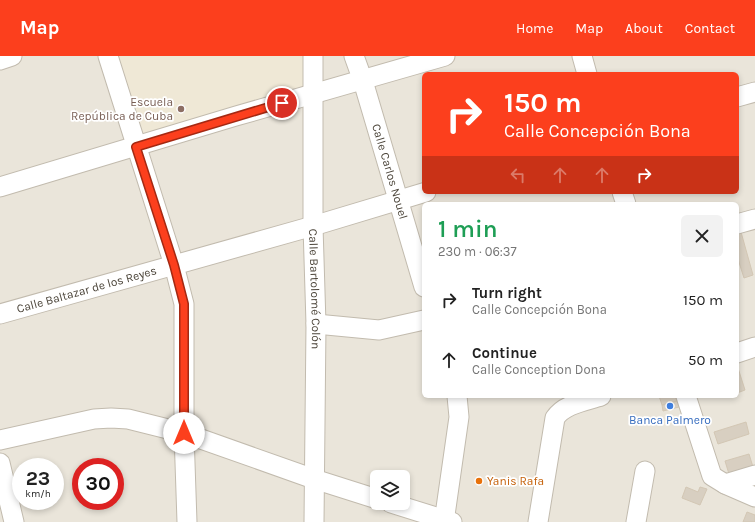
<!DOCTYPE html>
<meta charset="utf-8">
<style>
:root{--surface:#fff;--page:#f2f2f2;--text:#222;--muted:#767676;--accent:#fc3f1d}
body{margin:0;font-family:Karla,sans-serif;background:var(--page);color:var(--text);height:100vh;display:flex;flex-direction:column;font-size:15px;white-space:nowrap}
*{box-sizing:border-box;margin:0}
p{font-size:13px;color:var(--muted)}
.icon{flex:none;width:22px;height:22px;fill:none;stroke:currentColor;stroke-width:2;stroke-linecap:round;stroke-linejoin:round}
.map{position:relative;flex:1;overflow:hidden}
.panel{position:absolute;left:422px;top:146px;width:317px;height:196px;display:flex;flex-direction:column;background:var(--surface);border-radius:6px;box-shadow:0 2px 6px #0003}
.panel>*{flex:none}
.guide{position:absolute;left:422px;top:16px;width:317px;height:122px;border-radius:6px;box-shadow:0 2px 6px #0003;background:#fc3f1d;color:#fff;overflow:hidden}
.fabs{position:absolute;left:370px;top:414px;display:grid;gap:8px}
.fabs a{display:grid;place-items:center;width:40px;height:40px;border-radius:6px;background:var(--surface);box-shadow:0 2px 6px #0003;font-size:20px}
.speed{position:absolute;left:12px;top:402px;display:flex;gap:8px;font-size:20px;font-weight:700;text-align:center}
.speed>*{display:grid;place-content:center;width:52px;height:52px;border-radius:50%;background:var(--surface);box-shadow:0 2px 6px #0003;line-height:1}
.speed small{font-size:10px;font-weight:400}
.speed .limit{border:6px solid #d22;background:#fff;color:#111}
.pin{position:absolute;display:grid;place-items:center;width:34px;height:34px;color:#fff;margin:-17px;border:2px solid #fff;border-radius:50%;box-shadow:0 1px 4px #0007}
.me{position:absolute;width:44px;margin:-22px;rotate:0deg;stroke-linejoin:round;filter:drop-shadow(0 0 3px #0008)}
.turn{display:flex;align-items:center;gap:14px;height:84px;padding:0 16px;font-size:18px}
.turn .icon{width:52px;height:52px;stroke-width:2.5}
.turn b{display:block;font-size:28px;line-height:34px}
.lanes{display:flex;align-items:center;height:38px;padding:0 16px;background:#0003;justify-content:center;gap:20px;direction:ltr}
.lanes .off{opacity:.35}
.round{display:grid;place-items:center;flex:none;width:42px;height:42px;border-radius:6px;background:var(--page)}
.head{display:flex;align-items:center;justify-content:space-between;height:68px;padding:0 16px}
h1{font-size:24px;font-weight:600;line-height:30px;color:#1e9e55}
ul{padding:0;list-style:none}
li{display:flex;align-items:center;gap:12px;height:60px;padding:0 16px}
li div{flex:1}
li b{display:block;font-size:15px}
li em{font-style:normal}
header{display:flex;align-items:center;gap:24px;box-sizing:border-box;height:56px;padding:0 20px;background:var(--accent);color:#fff}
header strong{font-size:19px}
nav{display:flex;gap:22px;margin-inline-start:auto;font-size:14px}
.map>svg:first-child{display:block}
.residential{fill:#eae5da;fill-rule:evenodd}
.education{fill:#efe8d6}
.building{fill:#d8cfc1;stroke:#d3c7b4}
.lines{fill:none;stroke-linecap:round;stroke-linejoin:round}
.minor-casing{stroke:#c2bbae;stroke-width:21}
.minor{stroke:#fff;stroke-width:19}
.route-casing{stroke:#a42913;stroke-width:10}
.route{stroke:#fc3f1d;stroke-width:7}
.education-dot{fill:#8d6e63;stroke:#fff;stroke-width:1.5}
.shop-dot{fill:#3f7fe0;stroke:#fff;stroke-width:1.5}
.food-dot{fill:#e8710a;stroke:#fff;stroke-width:1.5}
.labels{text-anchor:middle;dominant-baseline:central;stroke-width:3.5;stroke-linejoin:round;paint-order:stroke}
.education-label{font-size:12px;fill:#785e54;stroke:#fff;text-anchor:end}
.street-label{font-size:12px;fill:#4b4439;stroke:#fff}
.shop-label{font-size:12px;fill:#366cbe;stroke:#fff}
.food-label{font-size:12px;fill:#c56008;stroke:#fff;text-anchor:start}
</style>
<header>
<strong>Map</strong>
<nav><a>Home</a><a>Map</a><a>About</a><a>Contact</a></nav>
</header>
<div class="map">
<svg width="755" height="466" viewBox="0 0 755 466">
<rect width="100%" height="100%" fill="#f6f3ec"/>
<path class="residential" d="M0,0H755V466H0ZM424,18H737V136H424ZM424,148H737V340H424ZM21,411H55V445H21ZM81,411H115V445H81ZM377,421H403V447H377Z"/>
<path class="education" d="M119,0H313L312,27L142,78Z"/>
<path class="building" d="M741,176L753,219L744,222L737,200V177Z
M737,309L745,334L737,337Z
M659,340H675L677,345L662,349Z
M677,345L679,351L663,355L662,349Z
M746,366L749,378L718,388L714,376Z
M749,398L753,411L729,418L725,405Z
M686,431L698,436L700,431L707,433L700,449L682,442Z
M747,456L755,459V466H743Z"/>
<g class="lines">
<defs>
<g id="minor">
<path d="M108,0L174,209L184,248V377L187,466"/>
<path id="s1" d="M313,0V170L316,268L314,466"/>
<path id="s2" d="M354,0L363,25L424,231"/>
<path d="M582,0L587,18"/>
<path d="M0,4L12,0"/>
<path d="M737,41L755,36"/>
<path d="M0,131L236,60L445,0"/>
<path d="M622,136L626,148"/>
<path d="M737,168L755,163"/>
<path id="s3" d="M0,258L313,170L426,136"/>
<path d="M316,268L379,274L424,264"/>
<path d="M737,297L755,291"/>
<path d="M686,340L712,420L725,428L755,441"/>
<path d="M0,384L94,363L111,362L128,363L184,377L314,423L377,443"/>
<path d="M0,407L14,466"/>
<path d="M725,428L755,419"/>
<path d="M391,447L452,466"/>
<path d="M444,466L459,361L457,340"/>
<path d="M538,466L555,362C564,348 586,345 601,340"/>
<path d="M636,466L645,415"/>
</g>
</defs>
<use href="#minor" class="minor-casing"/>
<use href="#minor" class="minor"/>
</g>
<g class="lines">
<defs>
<path id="route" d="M184,377V248L174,209L136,91L282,47"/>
</defs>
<use href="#route" class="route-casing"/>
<use href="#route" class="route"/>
</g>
<circle class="education-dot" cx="181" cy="53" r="4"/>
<circle class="shop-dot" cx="670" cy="350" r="4"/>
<circle class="food-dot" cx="479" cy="425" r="4"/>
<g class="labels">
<g class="education-label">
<text x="173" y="46">Escuela<tspan x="173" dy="14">República de Cuba</tspan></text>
</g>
<g class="street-label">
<text stroke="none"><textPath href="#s2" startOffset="121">Calle Carlos Nouel</textPath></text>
<text stroke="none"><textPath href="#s1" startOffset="233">Calle Bartolomé Colón</textPath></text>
<text stroke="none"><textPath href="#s3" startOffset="90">Calle Baltazar de los Reyes</textPath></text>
</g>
<g class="shop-label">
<text x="670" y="364">Banca Palmero</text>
</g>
<g class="food-label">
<text x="487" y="425">Yanis Rafa</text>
</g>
</g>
</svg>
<div class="fabs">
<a><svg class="icon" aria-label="layers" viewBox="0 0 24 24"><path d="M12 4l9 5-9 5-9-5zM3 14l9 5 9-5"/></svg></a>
</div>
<div class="speed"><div>23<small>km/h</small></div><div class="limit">30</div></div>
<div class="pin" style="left:282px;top:47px;background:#d93025"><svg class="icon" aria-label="arrive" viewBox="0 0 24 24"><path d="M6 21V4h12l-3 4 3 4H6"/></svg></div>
<svg class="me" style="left:184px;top:377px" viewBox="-20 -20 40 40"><circle r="19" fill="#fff"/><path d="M0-13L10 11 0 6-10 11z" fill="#fc3f1d"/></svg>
<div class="guide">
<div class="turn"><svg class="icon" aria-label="right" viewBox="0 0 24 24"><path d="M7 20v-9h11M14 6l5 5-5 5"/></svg><div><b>150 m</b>Calle Concepción Bona</div></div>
<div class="lanes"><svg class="icon off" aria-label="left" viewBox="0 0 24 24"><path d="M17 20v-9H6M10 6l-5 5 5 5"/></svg><svg class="icon off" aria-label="ahead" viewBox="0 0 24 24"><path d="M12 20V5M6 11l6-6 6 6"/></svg><svg class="icon off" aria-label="ahead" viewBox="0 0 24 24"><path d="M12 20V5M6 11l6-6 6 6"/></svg><svg class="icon" aria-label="right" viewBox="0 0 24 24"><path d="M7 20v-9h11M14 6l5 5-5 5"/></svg></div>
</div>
<section class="panel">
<div class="head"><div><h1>1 min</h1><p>230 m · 06:37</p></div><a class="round"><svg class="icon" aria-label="close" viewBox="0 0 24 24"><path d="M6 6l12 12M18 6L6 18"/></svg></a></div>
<ul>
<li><svg class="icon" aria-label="right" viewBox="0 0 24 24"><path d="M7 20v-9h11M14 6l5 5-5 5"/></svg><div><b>Turn right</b><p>Calle Concepción Bona</p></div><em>150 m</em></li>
<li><svg class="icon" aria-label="ahead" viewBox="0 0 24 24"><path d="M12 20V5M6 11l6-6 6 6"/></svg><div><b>Continue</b><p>Calle Conception Dona</p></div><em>50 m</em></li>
</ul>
</section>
</div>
